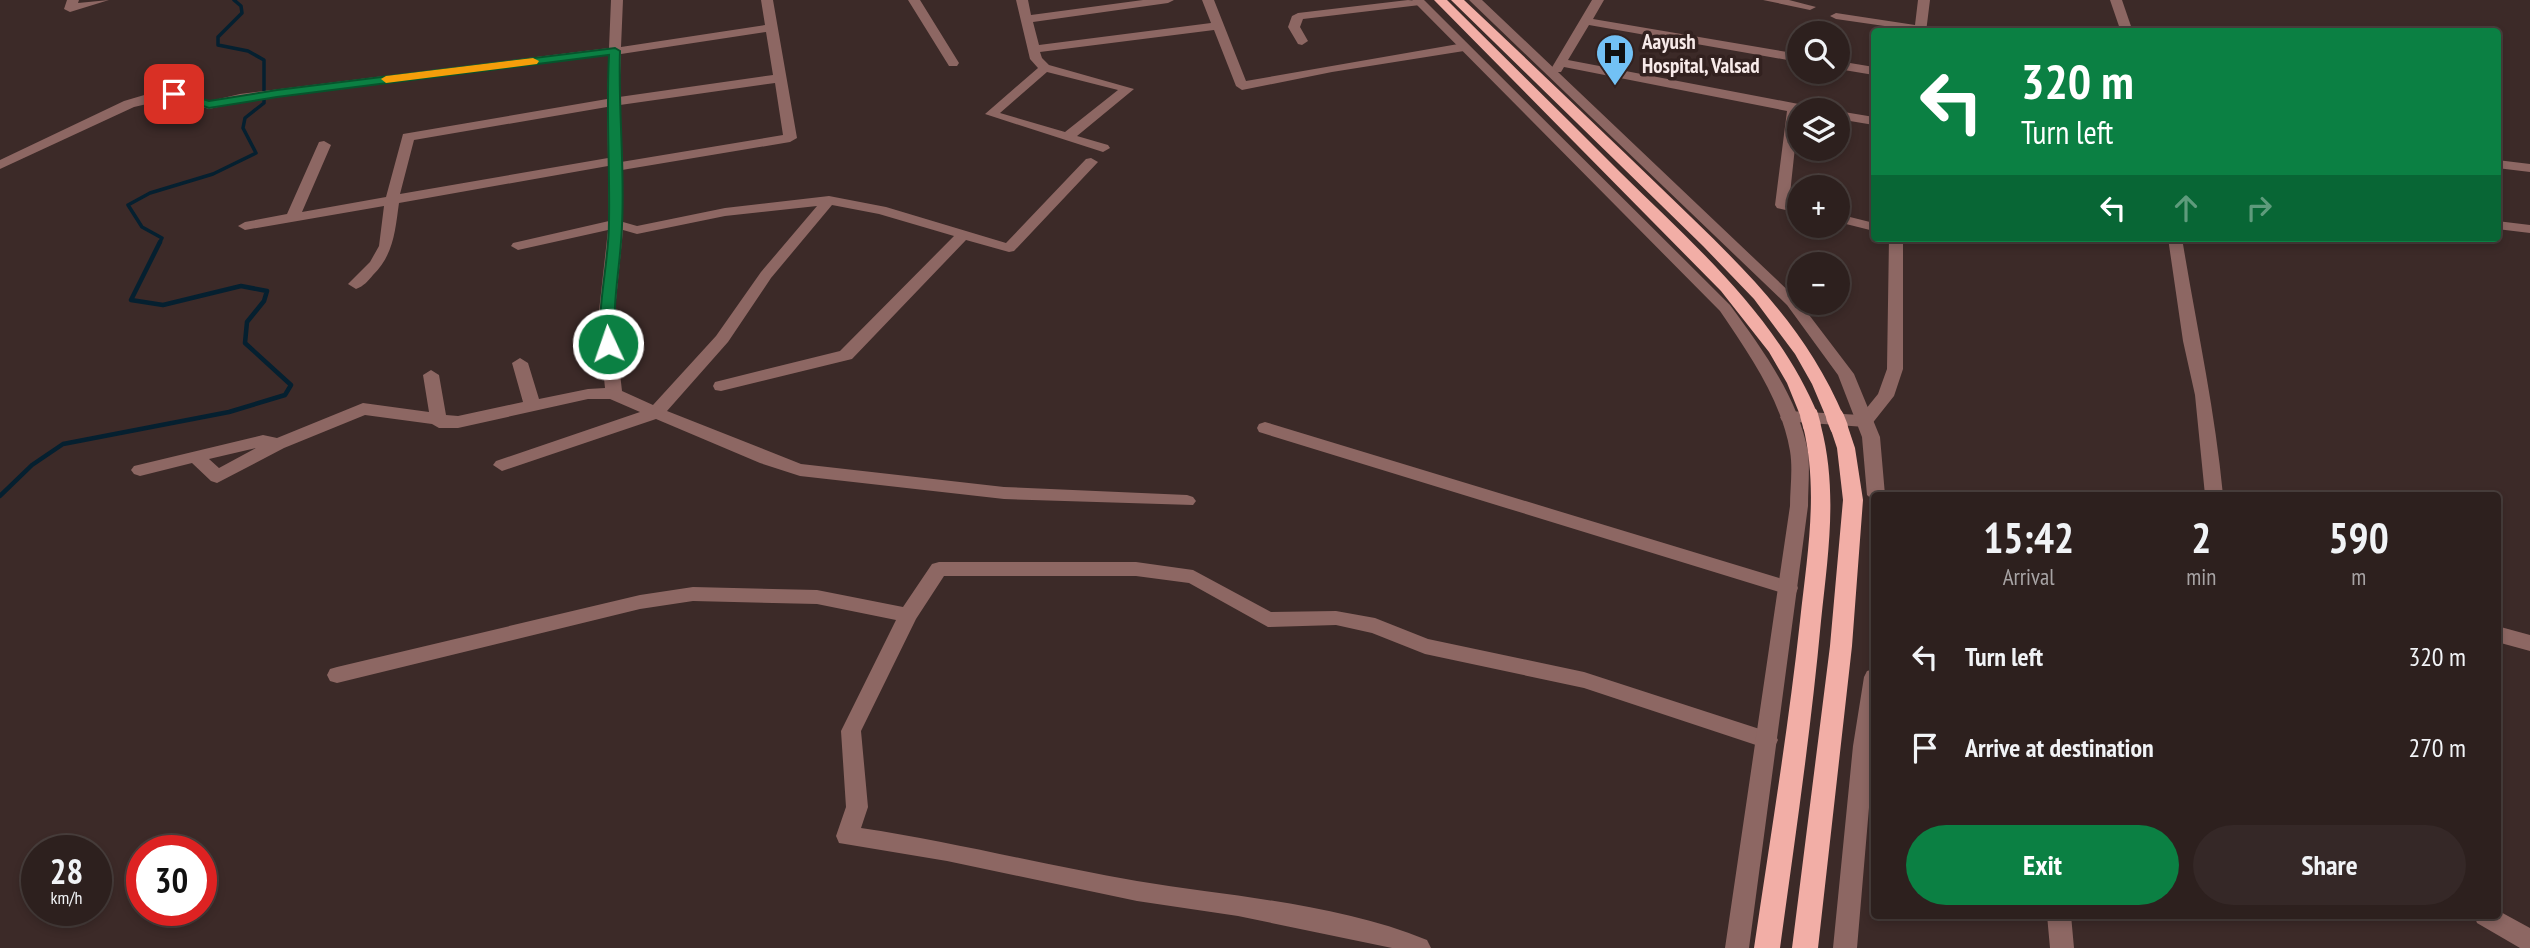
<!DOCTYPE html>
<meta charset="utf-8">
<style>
:root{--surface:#2d201e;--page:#352827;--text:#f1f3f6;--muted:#a7a3a4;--line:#483e3c;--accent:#0b8043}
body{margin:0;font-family:"PT Sans Narrow",sans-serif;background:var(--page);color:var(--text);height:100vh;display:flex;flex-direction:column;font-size:26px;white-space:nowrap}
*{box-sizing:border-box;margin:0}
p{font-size:23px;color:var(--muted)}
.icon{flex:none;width:38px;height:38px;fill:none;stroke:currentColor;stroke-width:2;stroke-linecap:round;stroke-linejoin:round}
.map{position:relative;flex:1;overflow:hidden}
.drawer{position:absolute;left:1871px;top:492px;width:630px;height:427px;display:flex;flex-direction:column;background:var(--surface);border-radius:7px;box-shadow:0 4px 10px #0003,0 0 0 2px var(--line)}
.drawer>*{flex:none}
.top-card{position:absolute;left:1871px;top:28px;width:630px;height:214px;border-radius:7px;box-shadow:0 4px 10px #0003,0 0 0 2px var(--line);background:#0b8043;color:#fff;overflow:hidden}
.buttons{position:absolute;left:1787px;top:21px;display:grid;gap:14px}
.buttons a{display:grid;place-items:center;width:63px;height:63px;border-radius:50%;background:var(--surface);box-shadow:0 4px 10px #0003,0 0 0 2px var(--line);font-size:35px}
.speed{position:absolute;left:21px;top:835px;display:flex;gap:14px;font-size:35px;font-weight:700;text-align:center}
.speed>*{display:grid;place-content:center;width:91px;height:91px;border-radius:50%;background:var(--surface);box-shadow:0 4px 10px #0003,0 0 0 2px var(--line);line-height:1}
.speed small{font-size:18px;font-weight:400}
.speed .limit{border:10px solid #d22;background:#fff;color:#111}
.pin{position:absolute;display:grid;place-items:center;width:60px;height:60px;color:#fff;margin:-30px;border-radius:14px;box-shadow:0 4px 10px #0006}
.me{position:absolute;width:77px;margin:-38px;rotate:357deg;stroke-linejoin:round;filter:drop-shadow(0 0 5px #0008)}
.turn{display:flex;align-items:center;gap:24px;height:147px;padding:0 35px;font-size:32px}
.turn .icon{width:91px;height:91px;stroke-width:2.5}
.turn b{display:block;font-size:49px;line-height:60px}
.lanes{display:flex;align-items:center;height:66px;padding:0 35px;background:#0003;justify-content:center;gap:35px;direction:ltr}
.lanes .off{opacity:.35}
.eta{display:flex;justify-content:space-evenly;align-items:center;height:119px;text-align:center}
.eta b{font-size:42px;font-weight:600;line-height:49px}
.button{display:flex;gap:14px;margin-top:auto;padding:14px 35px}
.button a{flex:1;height:80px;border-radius:42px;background:var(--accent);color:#fff;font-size:28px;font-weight:600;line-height:80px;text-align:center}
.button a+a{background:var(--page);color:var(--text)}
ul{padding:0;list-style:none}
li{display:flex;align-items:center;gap:21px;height:91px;padding:0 35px}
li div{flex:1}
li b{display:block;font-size:26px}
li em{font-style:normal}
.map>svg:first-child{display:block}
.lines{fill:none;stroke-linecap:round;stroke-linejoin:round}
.stream-far1{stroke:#052030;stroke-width:3.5}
.stream{stroke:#052030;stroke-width:4.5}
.minor{fill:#8d6763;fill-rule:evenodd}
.tertiary{fill:#8d6763;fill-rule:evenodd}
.trunk{fill:#f2aea6;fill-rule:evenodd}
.trunk-bridge{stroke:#f2aea6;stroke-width:18}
.route{fill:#0b8043;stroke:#07532c;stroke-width:2}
.slow{fill:#f59e0b}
.labels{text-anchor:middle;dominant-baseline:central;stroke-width:7;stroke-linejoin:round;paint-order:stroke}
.far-poi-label{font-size:21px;font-weight:bold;fill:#f7eae9;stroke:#32211f;text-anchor:start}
</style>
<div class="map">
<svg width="2530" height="948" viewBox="0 0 2530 948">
<rect width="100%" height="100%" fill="#3c2a28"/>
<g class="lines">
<path class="stream-far1" d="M159,244L162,238L142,227L128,205L150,193L213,174L256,153L243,128L245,118L264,103V60L248,51L218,45V37L242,13L241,6L234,0"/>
<path class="stream" d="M0,496L32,465L63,444L229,412L285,395L291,385L245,343L247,322L264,301L267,291L241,286L163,305L131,300L160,242"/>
<path class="minor" d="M67,0H79L78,3L109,0L70,12L64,9Z
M611,0H623L621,47L765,25L761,0H773L797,138L790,142L622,170L623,222L637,226L725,208L829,196L886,207L1006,243L1086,159L1091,158L1098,162L1014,251L1009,252L966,240L852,359L721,391L715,390L713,386L715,382L840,351L954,236L879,214L832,205L771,278L728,342L667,411L801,464L1004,487L1187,495L1193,497L1196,501L1193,505L1004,499L800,476L760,463L656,419L502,471L493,465L496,461L640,412L610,399H588L458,428H439L432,424L365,415L284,448L217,483L211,481L192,463L140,476L134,474L131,470L134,466L263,435L277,438L363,403L429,412L423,375L431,370L439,375L446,415L458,416L523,402L512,363L520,358L528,363L539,399L588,389L605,388L598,320L608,230L518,250L511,246L513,243L609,221L608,166L399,203C395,231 394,254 373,275C368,281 364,286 356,289L348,284L370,262L379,246L384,206L245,230L238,226L245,222L287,214L319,142L324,141L331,145L302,212L386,197L403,134L607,99L609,55L240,102L209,109L173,98L134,107L0,169V160L124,101L151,93L174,90L210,101L240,94L609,48ZM766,32L773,75L619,97L621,54ZM775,83L783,135L621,162L620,105ZM607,107L608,158L400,194L414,140ZM817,206L761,272L716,336L653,405L622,391L614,320L623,230L637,234L725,216ZM256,448L219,468L209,459Z
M908,0H920L959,63L957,66H949Z
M1016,0H1028L1031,15L1143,0H1174L1168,3L1033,22L1039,45L1211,23L1202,0H1214L1246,81L1464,43L1470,47L1464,51L1332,72L1242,90L1236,86L1214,30L1040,52L1042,58L1049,65L1134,89L1077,136L1108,145L1110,148L1103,152L985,114L1038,68L1030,59ZM1047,72L1118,90L1065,132L1000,113Z
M1408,0L1426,2L1420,5L1303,19L1300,27L1308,41L1302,45L1298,44L1288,27L1292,16L1298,13Z
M1592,0H1604L1593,19L1799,54V62L1589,25L1568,60L1814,107L1815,110H1799L1789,203L1799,205V213L1777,208L1775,205L1787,111L1564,67L1561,72H1553L1551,69Z
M1763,0H1789L1816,7L1810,10Z
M1918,0H1930L1926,32L1836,19L1830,16L1836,13L1915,25Z
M2110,0H2122L2133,32H2121Z
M1838,61L1874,67V75L1838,69Z
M1838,111L1874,117V125L1838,119Z
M2497,160L2530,164V172L2497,168Z
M1838,214L1874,223V231L1838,222Z
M2497,221L2530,225V233L2497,229Z
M1889,238H1903V369L1894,396L1871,425L1865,427L1782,421L1780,417L1788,411L1861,415L1878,394L1887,369Z
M2168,238H2182C2196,324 2215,409 2223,495H2205L2195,395L2183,341Z
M1265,422L1789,581L1796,583L1798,588L1796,593L1789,595L1259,432L1257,428L1259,424Z
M939,562H1136L1193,570L1271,612L1336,611L1375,618L1428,639L1584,672L1775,734L1778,740L1775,746L1768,749L1584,688L1425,654L1372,633L1336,625L1268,627L1189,583L1136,576H944L916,619L861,731L868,807L861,828C954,842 1044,865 1137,881C1234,897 1336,903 1427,940L1431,948H1392L1238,916L1137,901L947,861L839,843L836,836L846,807L841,731L896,620L817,604L693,601L640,609L337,683L330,681L327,675L330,669L337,667L640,595L693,587L817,590L903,607L932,564Z
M2497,626L2530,635V651L2497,642Z
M2497,910L2530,928V948H2520L2477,923L2474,915H2497Z
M2047,915H2071L2074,948H2050Z"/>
<path class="tertiary" d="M1412,0H1424L1730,305C1762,349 1798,397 1808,452C1810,469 1808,489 1808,506L1749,948H1725L1790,506C1790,489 1793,469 1790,451C1781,399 1749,354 1720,311Z
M1469,0H1482L1797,299L1854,374L1880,437L1885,495H1874V501L1867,495L1862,437L1838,375L1787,305Z
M1874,669V749L1857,948H1833L1853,746L1864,677L1867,671Z"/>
<path class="trunk" d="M1434,0H1447C1505,58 1563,115 1621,173C1696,247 1777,316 1818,415L1813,420L1821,426C1838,491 1828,555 1821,621C1811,730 1795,839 1780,948H1754C1770,839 1788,731 1800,621C1807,556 1819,491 1803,426L1808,421L1800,415L1787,383L1769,352L1721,291Z
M1451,0H1464C1530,62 1595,124 1660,187C1734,259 1803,320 1844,417L1841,421L1848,427L1855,448L1863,500L1852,646L1818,948H1792L1830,646L1843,500L1837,448L1830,427L1833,423L1826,417L1812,384L1795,354L1754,299L1703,246Z"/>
<path class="trunk-bridge" d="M1809,415L1812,426
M1835,417L1839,427"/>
</g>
<path class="route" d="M615,48L620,51C618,109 625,167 622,225C621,265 611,304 616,344L608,349L601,344C597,303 609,263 609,222C610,166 606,111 609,55L277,97L209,108L168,94L174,90L209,101L277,90Z"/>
<path class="slow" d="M533,58L539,61L537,64L386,83L381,79L386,76Z"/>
<defs>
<symbol id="hospital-pin" viewBox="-11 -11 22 30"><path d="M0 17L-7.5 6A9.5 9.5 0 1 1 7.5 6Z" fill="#72c1f5" stroke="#32211f"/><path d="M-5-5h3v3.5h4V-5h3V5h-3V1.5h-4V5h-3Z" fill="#111"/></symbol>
</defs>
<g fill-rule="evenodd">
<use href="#hospital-pin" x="1593" y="31" width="44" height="60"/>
</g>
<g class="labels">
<g class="far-poi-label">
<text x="1642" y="41">Aayush<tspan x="1642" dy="24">Hospital, Valsad</tspan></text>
</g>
</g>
</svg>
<div class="buttons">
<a><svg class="icon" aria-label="search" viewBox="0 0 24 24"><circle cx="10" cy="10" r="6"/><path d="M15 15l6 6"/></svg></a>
<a><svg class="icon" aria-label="layers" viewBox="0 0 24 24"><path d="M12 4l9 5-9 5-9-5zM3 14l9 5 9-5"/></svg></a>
<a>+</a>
<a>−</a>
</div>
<div class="speed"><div>28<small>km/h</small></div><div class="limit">30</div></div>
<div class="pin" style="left:174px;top:94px;background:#d93025"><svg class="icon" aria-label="arrive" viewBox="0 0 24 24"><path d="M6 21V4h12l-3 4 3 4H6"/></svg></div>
<svg class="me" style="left:608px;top:344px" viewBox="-20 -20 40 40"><circle r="17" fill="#0b8043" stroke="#fff" stroke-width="3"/><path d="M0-11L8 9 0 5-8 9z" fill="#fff"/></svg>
<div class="top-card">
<div class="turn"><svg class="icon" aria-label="left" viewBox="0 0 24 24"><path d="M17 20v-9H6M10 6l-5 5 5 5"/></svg><div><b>320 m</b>Turn left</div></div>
<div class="lanes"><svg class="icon" aria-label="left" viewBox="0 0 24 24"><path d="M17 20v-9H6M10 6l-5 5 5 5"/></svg><svg class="icon off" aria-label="ahead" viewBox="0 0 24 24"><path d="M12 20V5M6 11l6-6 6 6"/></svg><svg class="icon off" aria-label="right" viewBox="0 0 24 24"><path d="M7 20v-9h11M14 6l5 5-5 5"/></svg></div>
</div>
<section class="drawer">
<div class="eta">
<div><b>15:42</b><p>Arrival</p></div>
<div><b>2</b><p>min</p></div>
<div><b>590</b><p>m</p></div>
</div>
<ul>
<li><svg class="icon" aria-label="left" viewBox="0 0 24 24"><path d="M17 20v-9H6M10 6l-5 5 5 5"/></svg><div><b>Turn left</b></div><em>320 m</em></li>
<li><svg class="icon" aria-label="arrive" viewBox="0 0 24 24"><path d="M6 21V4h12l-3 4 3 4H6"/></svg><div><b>Arrive at destination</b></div><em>270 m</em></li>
</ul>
<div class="button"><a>Exit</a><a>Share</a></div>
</section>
</div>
